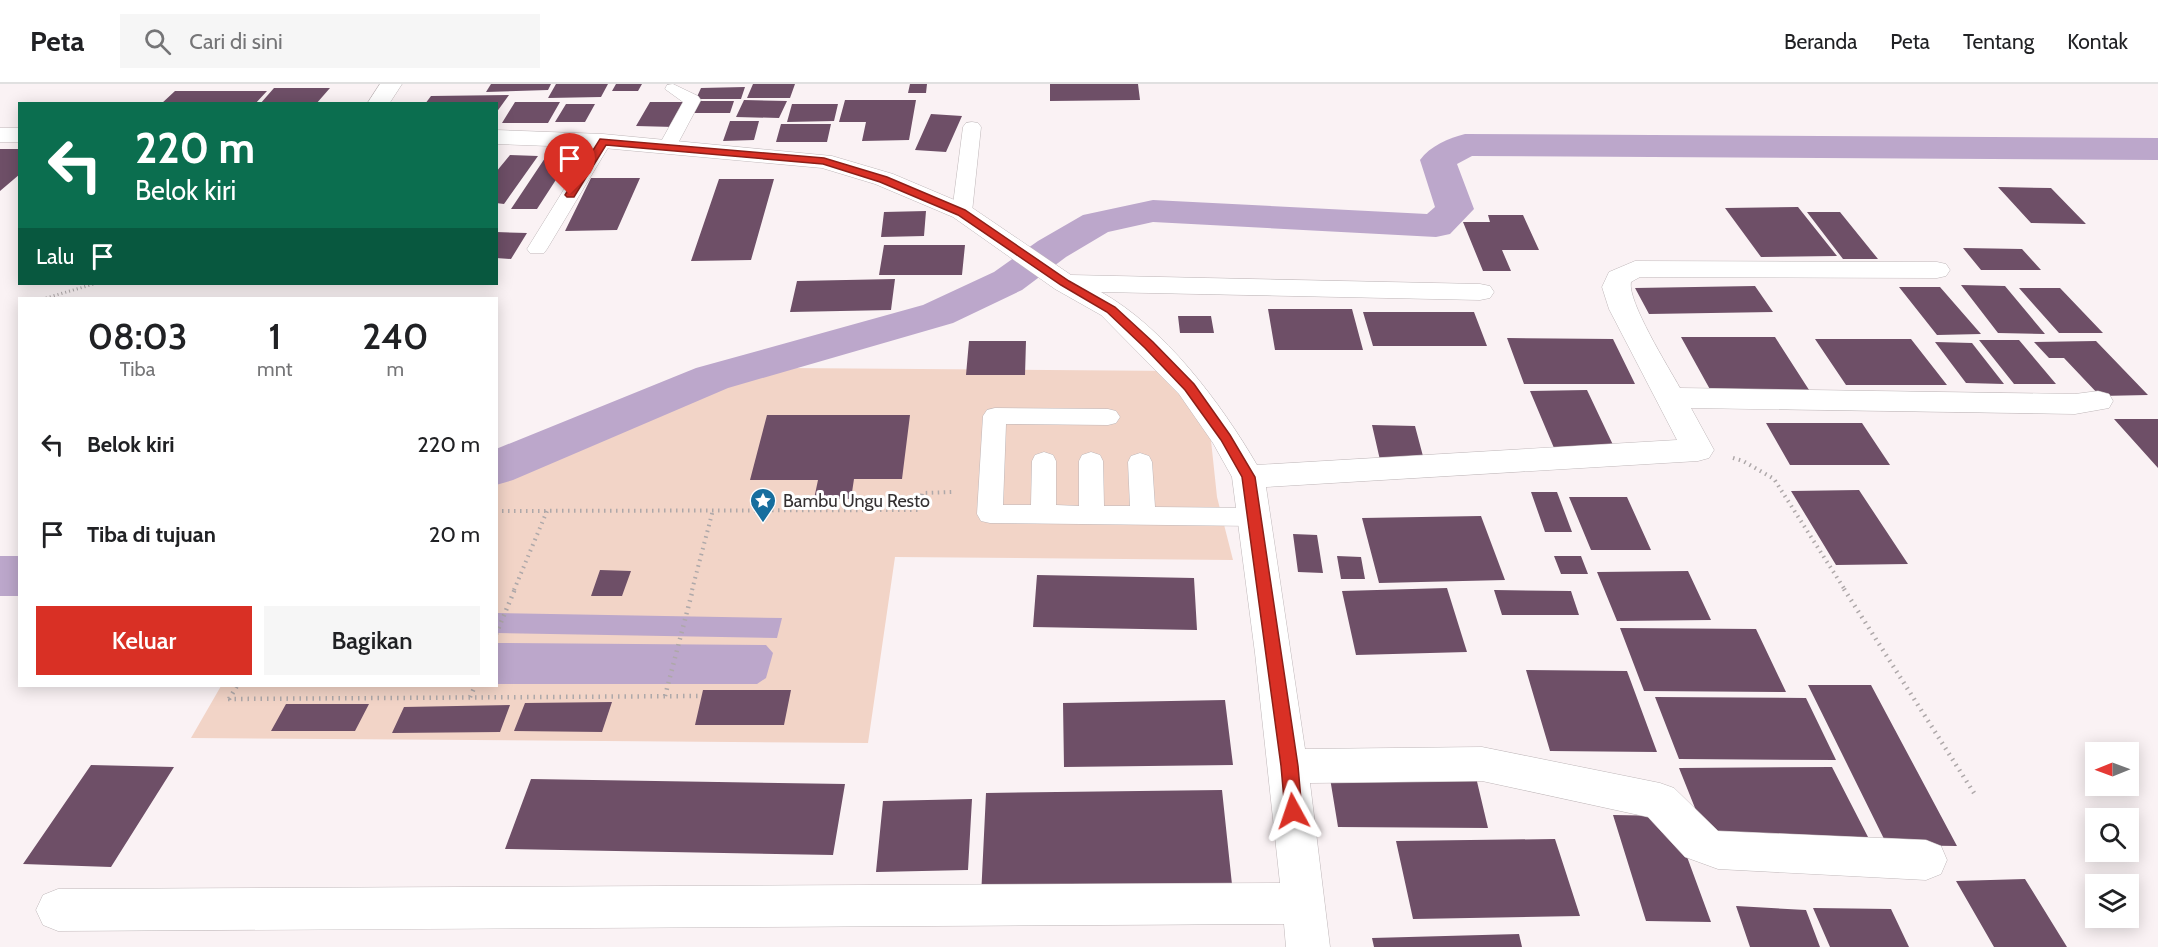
<!DOCTYPE html>
<html lang="id">
<style>
:root{--surface:#fff;--page:#f6f6f6;--text:#202124;--muted:#757577;--line:#e0e0e0;--accent:#d93025}
body{margin:0;font-family:Cabin,sans-serif;background:var(--page);color:var(--text);height:100vh;display:flex;flex-direction:column;font-size:22px;white-space:nowrap}
*{box-sizing:border-box;margin:0}
p{font-size:20px;color:var(--muted)}
.icon{flex:none;width:33px;height:33px;fill:none;stroke:currentColor;stroke-width:2;stroke-linecap:round;stroke-linejoin:round}
.map{position:relative;flex:1;overflow:hidden}
.sheet{position:absolute;left:18px;top:213px;width:480px;height:390px;display:flex;flex-direction:column;background:var(--surface);border-radius:0px;box-shadow:0 3px 15px #0003}
.sheet>*{flex:none}
.hud{position:absolute;left:18px;top:18px;width:480px;height:183px;border-radius:0px;box-shadow:0 3px 15px #0003;background:#0b6e4f;color:#fff;overflow:hidden}
.needle{width:39px;rotate:269deg}
.controls{position:absolute;left:2085px;top:658px;display:grid;gap:12px}
.controls a{display:grid;place-items:center;width:54px;height:54px;border-radius:0px;background:var(--surface);box-shadow:0 3px 15px #0003;font-size:30px}
.pin{position:absolute;display:grid;place-items:center;width:51px;height:51px;color:#fff;margin:-62px -26px;border-radius:50% 50% 50% 0;rotate:-45deg;box-shadow:0 0 6px #0007}
.pin .icon{rotate:45deg}
.me{position:absolute;width:66px;margin:-33px;rotate:355deg;stroke-linejoin:round;filter:drop-shadow(0 0 4px #0008)}
.turn{display:flex;align-items:center;gap:21px;height:126px;padding:0 18px;font-size:27px}
.turn .icon{width:78px;height:78px;stroke-width:2.5}
.turn b{display:block;font-size:42px;line-height:51px}
.then{display:flex;align-items:center;height:57px;padding:0 18px;background:#0003;gap:12px;font-size:22px}
.eta{display:flex;justify-content:space-evenly;align-items:center;height:102px;text-align:center}
.eta b{font-size:36px;font-weight:600;line-height:42px}
.cta{display:flex;gap:12px;margin-top:auto;padding:12px 18px}
.cta a{flex:1;height:69px;border-radius:0px;background:var(--accent);color:#fff;font-size:24px;font-weight:600;line-height:69px;text-align:center}
.cta a+a{background:var(--page);color:var(--text)}
ul{padding:0;list-style:none}
li{display:flex;align-items:center;gap:18px;height:90px;padding:0 18px}
li div{flex:1}
li b{display:block;font-size:22px}
li em{font-style:normal}
header{display:flex;align-items:center;gap:36px;box-sizing:border-box;height:84px;padding:0 30px;background:var(--surface);border-bottom:2px solid var(--line)}
header strong{font-size:28px}
nav{display:flex;gap:33px;margin-inline-start:auto;font-size:21px}
.search{width:420px;height:54px;background:var(--page);display:flex;align-items:center;gap:15px;box-sizing:border-box;padding:0 21px;border-radius:0px;color:var(--muted);font-size:22px}
.map>svg:first-child{display:block}
.green{fill:#f2d4c7}
.water{fill:#bca7cb}
.lines{fill:none;stroke-linecap:round;stroke-linejoin:round}
.canal{fill:#bca7cb;fill-rule:evenodd}
.building{fill:#6e4f67}
.service-casing{stroke:#bfb7b9;stroke-width:1}
.minor-casing{stroke:#bfb7b9;stroke-width:1}
.path-far2{stroke:#aea8a9;stroke-width:3;stroke-dasharray:1 3;stroke-linecap:butt}
.path-far1{stroke:#aea8a9;stroke-width:4;stroke-dasharray:1.5 4.5;stroke-linecap:butt}
.path{stroke:#aea8a9;stroke-width:4.5;stroke-dasharray:1.5 5;stroke-linecap:butt}
.service{fill:#fff;fill-rule:evenodd}
.minor{fill:#fff;fill-rule:evenodd}
.route{fill:#d93025;stroke:#8d1f18;stroke-width:1.5}
.labels{text-anchor:middle;dominant-baseline:central;stroke-width:6;stroke-linejoin:round;paint-order:stroke}
.poi-label{font-size:18px;fill:#343031;stroke:#fff;text-anchor:start}
</style>
<header>
<strong>Peta</strong>
<div class="search"><svg class="icon" aria-label="search" viewBox="0 0 24 24"><circle cx="10" cy="10" r="6"/><path d="M15 15l6 6"/></svg>Cari di sini</div>
<nav><a>Beranda</a><a>Peta</a><a>Tentang</a><a>Kontak</a></nav>
</header>
<div class="map">
<svg width="2158" height="863" viewBox="0 0 2158 863">
<rect width="100%" height="100%" fill="#faf2f4"/>
<path class="green" d="M788,284L1178,287L1210,347L1217,413L1233,476L895,473L868,659L191,654L221,602H496L497,384L712,294Z"/>
<path class="water" d="M497,529L782,534L777,554L497,549Z
M497,559L766,561L773,569L766,594L757,600H497Z"/>
<g class="lines">
<path class="canal" d="M1465,50L2158,54V76L1472,72L1457,80L1474,125L1450,150L1436,153L1153,138L1108,148L1066,173L1022,206L953,239L728,304L513,396L496,401V365L696,284L923,221L994,188L1038,157L1083,131L1153,116L1427,130L1435,123L1420,76C1430,62 1449,54 1465,50Z
M0,472H20V512H0Z"/>
</g>
<path class="building" d="M491,0H551L548,6L486,8Z
M556,0H608L601,13L548,14Z
M616,0H642L638,7H612Z
M753,0H795L790,14H747Z
M910,0H927L926,9H908Z
M1050,0H1138L1140,16L1050,17Z
M745,3L741,15H696L701,4Z
M274,4H330L316,20H260Z
M175,7H267L255,20H161Z
M509,11L496,29V20H425L431,12Z
M744,16L787,17L779,34L736,33Z
M845,16H916L909,56L862,57L866,38H839Z
M694,17H734L730,29H688Z
M515,18H560L548,39H502Z
M650,18H686L674,43L636,42Z
M566,20H595L585,38H555Z
M792,20H838L834,37L787,38Z
M931,30L962,32L946,68L915,66Z
M730,37H759L754,56L723,57Z
M781,40H831L827,58H776Z
M0,65H20V90L0,107Z
M510,71L538,72L504,120L496,119V88Z
M547,71H572L537,125H511Z
M591,94H640L617,146L565,147Z
M719,95H774L751,176L691,177Z
M1998,103L2051,104L2086,140L2031,139Z
M1798,123L1837,172L1761,173L1725,124Z
M926,127L924,152L881,153L884,128Z
M1807,128H1840L1878,175H1843Z
M1488,131H1523L1539,166H1502L1511,187H1483L1463,138H1490Z
M496,148L527,149L511,175L496,174Z
M884,161H965L962,191H879Z
M1963,164L2022,165L2041,186H1981Z
M895,195L891,226L790,228L797,197Z
M1961,201L2005,202L2045,250L1998,249Z
M1755,202L1773,228L1649,230L1635,204Z
M1899,203H1940L1981,250L1937,251Z
M2019,204H2060L2103,249H2059Z
M1268,225H1352L1363,266H1275Z
M1363,228H1474L1487,262H1373Z
M1178,232H1211L1214,249H1180Z
M1681,253H1775L1811,309H1712Z
M1507,254L1613,255L1635,300H1524Z
M1815,255H1911L1947,301H1846Z
M1979,256H2019L2056,300H2014Z
M969,257H1026L1025,291H966Z
M2096,257L2148,311L2100,312L2064,274H2049L2034,258Z
M1935,258L1972,259L2004,300L1966,299Z
M1587,306L1614,363L1554,364L1530,307Z
M767,331H910L902,395H854L851,415H814L818,396H750Z
M2114,335H2158V384Z
M1766,339H1862L1890,381H1790Z
M1372,341L1415,342L1424,376H1380Z
M1859,406L1908,480L1836,481L1791,407Z
M1531,408H1557L1572,448H1545Z
M1569,413H1627L1651,466H1591Z
M1481,432L1505,496L1379,499L1362,434Z
M1293,450L1317,451L1323,489L1298,488Z
M1337,472L1361,473L1365,495H1341Z
M1554,472H1581L1588,490H1561Z
M600,486L631,487L622,512H591Z
M1688,487L1711,536L1617,537L1597,488Z
M1037,491L1194,494L1197,546L1033,543Z
M1447,504L1467,568L1356,571L1342,507Z
M1494,506L1571,507L1579,531H1502Z
M1620,544L1756,545L1786,608L1644,607Z
M1526,586L1627,587L1657,668L1550,667Z
M1808,601H1871L1957,762L1887,761Z
M703,606H791L784,641H695Z
M1655,613L1806,614L1836,676L1679,675Z
M1225,616L1233,681L1064,683L1063,619Z
M612,618L602,648L514,647L525,619Z
M286,620H369L355,647H271Z
M510,621L500,648L392,649L404,623Z
M91,681L174,683L111,783L23,780Z
M1832,683L1868,753L1707,754L1679,684Z
M1329,688L1475,689L1488,744L1338,743Z
M531,695L845,700L833,771L505,765Z
M1222,706L1233,810L981,813L986,709Z
M972,715L968,786L876,788L883,717Z
M1613,731L1672,732L1711,838L1646,837Z
M1555,755L1580,832L1413,835L1396,757Z
M2025,795L2067,863H1994L1956,797Z
M1736,822L1806,826L1820,863H1750Z
M1813,824L1891,825L1909,863H1830Z
M1519,850L1522,863H1374L1372,854Z"/>
<g class="lines">
<defs>
<path id="service" d="M673,0L698,12L701,16L676,63L673,67H661L658,63L683,18L665,5L667,1Z
M972,38L978,39L981,43L972,128L969,132H955L952,128L963,43L966,39Z
M603,52L609,53L612,57L547,165L544,169H530L527,165L594,57L597,53Z
M995,324L1108,325L1116,327L1120,333L1116,339L1108,341L1006,340L1003,421H1031L1032,377L1035,371L1044,368L1053,371L1056,377V421L1079,422V377L1082,371L1091,368L1100,371L1103,377L1104,422H1130L1128,378L1131,372L1140,369L1149,372L1152,378L1155,423L1255,424L1264,426L1268,433L1264,440L1255,442L990,439L981,437L977,430L983,332L987,326Z"/>
<path id="minor" d="M380,0H402L389,20H367Z
M0,44H20V58H0Z
M496,46L603,50L832,72L893,90L971,123L1071,191L1480,200L1490,202L1494,208L1490,214L1480,216L1101,208C1164,243 1221,319 1257,381L1677,356L1609,225L1602,203L1609,188L1635,177L1937,178L1946,180L1950,186L1946,192L1937,194L1640,193L1631,198C1627,217 1669,284 1680,304L2075,310L2098,307L2109,310L2113,317L2109,324L2075,330L1691,324L1714,366L1709,374L1698,377L1266,403L1305,665L1482,663L1660,699L1674,704L1718,747L1926,756L1941,762L1947,776L1941,790L1926,796L1718,785L1685,773L1648,733L1482,697L1310,699L1330,863H1286L1284,840L58,847L43,841L36,826L43,811L58,805L1280,799L1255,569L1232,393L1213,359L1179,310L1101,231L1055,205L953,133L875,100L822,84L603,64L496,60Z"/>
</defs>
<use href="#service" class="service-casing"/>
<use href="#minor" class="minor-casing"/>
<path class="path-far2" d="M46,214L94,200"/>
<path class="path-far1" d="M1733,374L1743,377L1774,395L1845,506
M496,427L919,426L922,409L952,408
M514,506L547,427
M692,506L713,426"/>
<path class="path" d="M1844,505L1974,709
M496,550L515,505
M665,612L693,505
M470,613L475,602
M228,615L702,612
M229,615L237,602"/>
<use href="#service" class="service"/>
<use href="#minor" class="minor"/>
</g>
<path class="route" d="M600,55L824,74L887,93L965,126L1069,197L1115,223L1153,258L1194,300L1230,351L1255,393L1298,682L1302,727L1299,733L1293,735L1287,733L1285,727L1281,682L1242,393L1221,356L1185,306L1145,264L1107,228L1061,201L958,131L880,98L823,80L606,61L574,113H567L565,111Z"/>
<defs>
<symbol id="sight-pin" viewBox="-11 -11 22 30"><path d="M0 17L-7.5 6A9.5 9.5 0 1 1 7.5 6Z" fill="#176e9e" stroke="#fff"/><path d="M0-6L1.8-2.2L6-1.7L2.9 1.2L3.7 5.4L0 3.3L-3.7 5.4L-2.9 1.2L-6-1.7L-1.8-2.2Z" fill="#fff"/></symbol>
</defs>
<g fill-rule="evenodd">
<use href="#sight-pin" x="748" y="402" width="30" height="40"/>
</g>
<g class="labels">
<g class="poi-label">
<text x="783" y="417">Bambu Ungu Resto</text>
</g>
</g>
</svg>
<div class="controls">
<a><svg class="needle" viewBox="-14 -14 28 28"><path d="M0-13l5 13h-10z" fill="#e53935"/><path d="M0 13l5-13h-10z" fill="#757577"/></svg></a>
<a><svg class="icon" aria-label="search" viewBox="0 0 24 24"><circle cx="10" cy="10" r="6"/><path d="M15 15l6 6"/></svg></a>
<a><svg class="icon" aria-label="layers" viewBox="0 0 24 24"><path d="M12 4l9 5-9 5-9-5zM3 14l9 5 9-5"/></svg></a>
</div>
<div class="pin" style="left:570px;top:111px;background:#d93025"><svg class="icon" aria-label="arrive" viewBox="0 0 24 24"><path d="M6 21V4h12l-3 4 3 4H6"/></svg></div>
<svg class="me" style="left:1293px;top:727px" viewBox="-20 -20 40 40"><path d="M0-17L14 15 0 8-14 15z" fill="#d93025" stroke="#fff" stroke-width="4"/></svg>
<div class="hud">
<div class="turn"><svg class="icon" aria-label="left" viewBox="0 0 24 24"><path d="M17 20v-9H6M10 6l-5 5 5 5"/></svg><div><b>220 m</b>Belok kiri</div></div>
<div class="then">Lalu<svg class="icon" aria-label="arrive" viewBox="0 0 24 24"><path d="M6 21V4h12l-3 4 3 4H6"/></svg></div>
</div>
<section class="sheet">
<div class="eta">
<div><b>08:03</b><p>Tiba</p></div>
<div><b>1</b><p>mnt</p></div>
<div><b>240</b><p>m</p></div>
</div>
<ul>
<li><svg class="icon" aria-label="left" viewBox="0 0 24 24"><path d="M17 20v-9H6M10 6l-5 5 5 5"/></svg><div><b>Belok kiri</b></div><em>220 m</em></li>
<li><svg class="icon" aria-label="arrive" viewBox="0 0 24 24"><path d="M6 21V4h12l-3 4 3 4H6"/></svg><div><b>Tiba di tujuan</b></div><em>20 m</em></li>
</ul>
<div class="cta"><a>Keluar</a><a>Bagikan</a></div>
</section>
</div>
